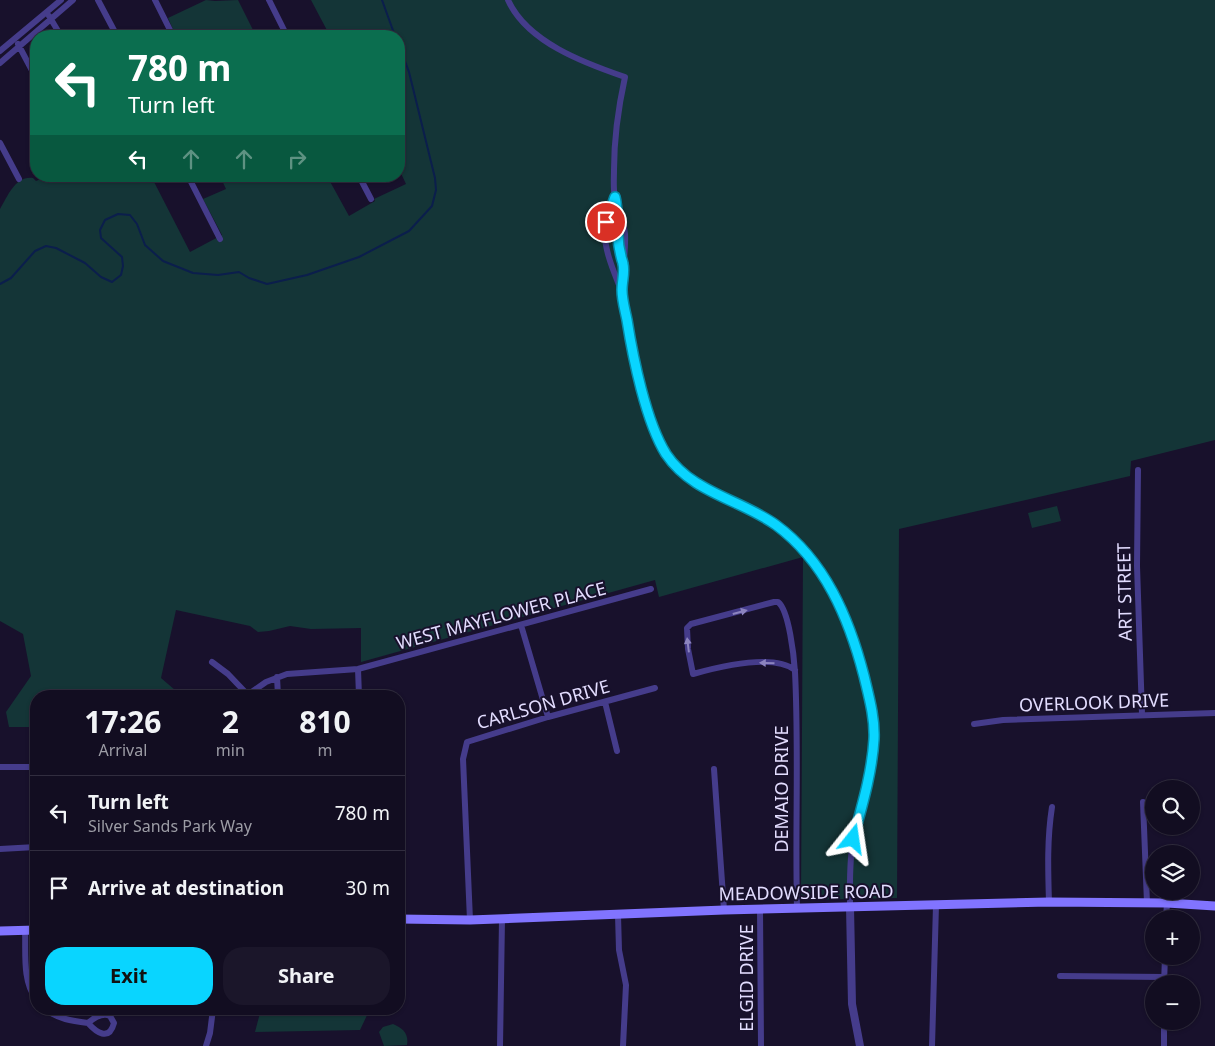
<!DOCTYPE html>
<meta charset="utf-8">
<style>
:root{--surface:#120d21;--page:#1b162a;--text:#f1f3f6;--muted:#9c9ca5;--line:#312d3f;--accent:#09d5ff}
body{margin:0;font-family:"Noto Sans",sans-serif;background:var(--page);color:var(--text);height:100vh;display:flex;flex-direction:column;font-size:19px;white-space:nowrap}
*{box-sizing:border-box;margin:0}
p{font-size:16px;color:var(--muted)}
.icon{flex:none;width:28px;height:28px;fill:none;stroke:currentColor;stroke-width:2;stroke-linecap:round;stroke-linejoin:round}
.map{position:relative;flex:1;overflow:hidden}
.side{position:absolute;left:30px;top:690px;width:375px;height:325px;display:flex;flex-direction:column;background:var(--surface);border-radius:20px;box-shadow:0 1px 4px #0004,0 0 0 1px var(--line)}
.side>*{flex:none}
.top-card{position:absolute;left:30px;top:30px;width:375px;height:152px;border-radius:20px;box-shadow:0 1px 4px #0004,0 0 0 1px var(--line);background:#0b6e4f;color:#fff;overflow:hidden}
.buttons{position:absolute;left:1145px;top:780px;display:grid;gap:10px}
.buttons a{display:grid;place-items:center;width:55px;height:55px;border-radius:50%;background:var(--surface);box-shadow:0 1px 4px #0004,0 0 0 1px var(--line);font-size:25px}
.pin{position:absolute;display:grid;place-items:center;width:42px;height:42px;color:#fff;margin:-21px;border:2px solid #fff;border-radius:50%;box-shadow:0 1px 5px #0007}
.me{position:absolute;width:55px;margin:-28px;rotate:15deg;stroke-linejoin:round;filter:drop-shadow(0 0 4px #0008)}
.turn{display:flex;align-items:center;gap:18px;height:105px;padding:0 15px;font-size:22px}
.turn .icon{width:65px;height:65px;stroke-width:2.5}
.turn b{display:block;font-size:35px;line-height:42px}
.lanes{display:flex;align-items:center;height:48px;padding:0 15px;background:#0003;justify-content:center;gap:25px;direction:ltr}
.lanes .off{opacity:.35}
.eta{display:flex;justify-content:space-evenly;align-items:center;height:85px;text-align:center}
.eta b{font-size:30px;font-weight:700;line-height:35px}
.button{display:flex;gap:10px;margin-top:auto;padding:10px 15px}
.button a{flex:1;height:58px;border-radius:20px;background:var(--accent);color:#111;font-size:20px;font-weight:700;line-height:58px;text-align:center}
.button a+a{background:var(--page);color:var(--text)}
ul{padding:0;list-style:none}
li{display:flex;align-items:center;gap:15px;height:75px;padding:0 15px;border-top:1px solid var(--line)}
li div{flex:1}
li b{display:block;font-size:19px}
li em{font-style:normal}
.map>svg:first-child{display:block}
.green{fill:#143537}
.lines{fill:none;stroke-linecap:round;stroke-linejoin:round}
.stream{stroke:#0b1e4c;stroke-width:2}
.minor{stroke:#453c8b;stroke-width:6}
.tertiary{stroke:#453c8b;stroke-width:8}
.secondary{stroke:#8174ff;stroke-width:9}
.oneway{fill:#8c84bf}
.route-casing{stroke:#068aa6;stroke-width:12}
.route{stroke:#09d5ff;stroke-width:9}
.labels{text-anchor:middle;dominant-baseline:central;stroke-width:4;stroke-linejoin:round;paint-order:stroke}
.street-label{font-size:18px;fill:#e3ddff;stroke:#18112c}
</style>
<div class="map">
<svg width="1215" height="1046" viewBox="0 0 1215 1046">
<rect width="100%" height="100%" fill="#18112c"/>
<path class="green" d="M206,0L215,1L238,0L256,36H176L168,18Z
M311,0H1215V440L1131,461L1130,476L899,529L897,898L801,900L803,557L659,597L655,580L361,662V628L311,629L290,626L269,631L258,632L250,626L176,610L161,678L182,696H36V727H9L6,712L31,676L23,634L0,621V209C8,196 15,176 33,178L36,181L48,176H151L190,252L222,235L203,199L226,189L220,176H327L349,216L375,201L374,199L406,184L399,169V36H330Z
M1057,506L1061,521L1032,528L1028,513Z
M261,1009H370L360,1030L255,1032Z
M393,1024C403,1028 409,1034 407,1045L384,1046L379,1032L383,1027Z"/>
<g class="lines">
<path class="stream" d="M382,0L395,36
M0,284L11,278L35,251L46,246L56,248L85,263L101,277L112,282L121,275L123,266L122,257L101,238L100,230L105,220L118,214L130,215L137,224L145,245L163,261L193,273L218,275L239,272L249,278L267,284L307,275L359,257L409,231L432,206L436,190L435,178L409,72L399,45"/>
<path class="minor" d="M98,0L117,36
M155,0L173,36
M269,0L287,36
M508,0C527,42 584,63 625,77C618,109 614,138 614,170C614,179 613,189 615,198C617,210 624,221 625,234C626,252 622,271 622,290C622,299 625,308 626,317C632,353 643,408 658,439C665,452 673,463 683,473C703,491 728,500 752,512C803,537 833,584 852,636C863,668 874,703 874,736C874,773 859,807 853,842C849,863 850,885 850,907
M49,16L61,36
M18,44L36,78
M0,51L61,0
M0,63L73,0
M0,143L19,179
M188,176L220,239
M359,176L371,199
M615,197C611,207 606,217 605,228C603,248 614,272 621,290
M618,210V236L622,260
M1138,470L1137,566L1142,714
M521,625L548,717
M212,662L228,674L248,695
M358,669L359,696
M795,670C773,653 718,667 693,674L688,649L687,628L691,624L774,602H778C789,610 794,657 795,672C799,750 795,830 797,908
M277,677L278,696
M246,696L266,682L287,674L358,669L651,589
M605,702L617,751
M974,724L1003,720L1215,713
M0,767H36
M714,769L724,910
M1143,802L1147,903
M0,849L36,847
M1049,902C1048,870 1047,839 1052,807
M760,909L761,1046
M618,915L619,950L626,985L623,1046
M1166,919L1167,903
M470,920L463,759L467,742L548,717L655,688
M25,930C26,952 22,981 36,999
M1060,976L1165,977
M1164,984L1165,956
M45,1009C58,1019 72,1021 88,1023C96,1032 109,1042 114,1023L110,1016C102,1012 94,1018 88,1023
M206,1046L210,1033L213,1009
M500,1046L502,919
M932,1046L936,905
M1164,1046V1021"/>
<path class="tertiary" d="M850,907L852,1004L860,1046"/>
<path class="secondary" d="M399,919L470,920L724,910L1049,902L1167,903L1215,906
M0,931L36,930"/>
</g>
<defs><path id="oneway-solid" d="M-6-.8H1V-3.2L6.5 0L1 3.2V.8H-6Z" transform="scale(1.25)"/></defs>
<g class="oneway">
<use href="#oneway-solid" transform="translate(740 612) rotate(-15)"/>
<use href="#oneway-solid" transform="translate(688 645) rotate(-97)"/>
<use href="#oneway-solid" transform="translate(767 663) rotate(-178)"/>
</g>
<g class="lines">
<defs>
<path id="route" d="M606,222L615,197C618,209 617,221 618,234C618,241 619,249 621,256C621,258 623,262 623,264C625,272 622,281 622,290C622,300 625,310 627,320C633,358 646,422 666,454C692,493 740,499 776,525C825,561 849,618 864,676C869,697 875,718 874,739C872,773 862,806 853,839"/>
</defs>
<use href="#route" class="route-casing"/>
<use href="#route" class="route"/>
</g>
<g class="labels">
<g class="street-label">
<text transform="translate(1124 592) rotate(-91)">ART STREET</text>
<text transform="translate(501 615) rotate(-15)">WEST MAYFLOWER PLACE</text>
<text transform="translate(1094 702) rotate(-2)">OVERLOOK DRIVE</text>
<text transform="translate(543 704) rotate(-16)">CARLSON DRIVE</text>
<text transform="translate(781 789) rotate(-90)">DEMAIO DRIVE</text>
<text transform="translate(806 892) rotate(-1)">MEADOWSIDE ROAD</text>
<text transform="translate(746 978) rotate(-90)">ELGID DRIVE</text>
</g>
</g>
</svg>
<div class="buttons">
<a><svg class="icon" aria-label="search" viewBox="0 0 24 24"><circle cx="10" cy="10" r="6"/><path d="M15 15l6 6"/></svg></a>
<a><svg class="icon" aria-label="layers" viewBox="0 0 24 24"><path d="M12 4l9 5-9 5-9-5zM3 14l9 5 9-5"/></svg></a>
<a>+</a>
<a>−</a>
</div>
<div class="pin" style="left:606px;top:222px;background:#d93025"><svg class="icon" aria-label="arrive" viewBox="0 0 24 24"><path d="M6 21V4h12l-3 4 3 4H6"/></svg></div>
<svg class="me" style="left:853px;top:839px" viewBox="-20 -20 40 40"><path d="M0-17L14 15 0 8-14 15z" fill="#09d5ff" stroke="#fff" stroke-width="4"/></svg>
<div class="top-card">
<div class="turn"><svg class="icon" aria-label="left" viewBox="0 0 24 24"><path d="M17 20v-9H6M10 6l-5 5 5 5"/></svg><div><b>780 m</b>Turn left</div></div>
<div class="lanes"><svg class="icon" aria-label="left" viewBox="0 0 24 24"><path d="M17 20v-9H6M10 6l-5 5 5 5"/></svg><svg class="icon off" aria-label="ahead" viewBox="0 0 24 24"><path d="M12 20V5M6 11l6-6 6 6"/></svg><svg class="icon off" aria-label="ahead" viewBox="0 0 24 24"><path d="M12 20V5M6 11l6-6 6 6"/></svg><svg class="icon off" aria-label="right" viewBox="0 0 24 24"><path d="M7 20v-9h11M14 6l5 5-5 5"/></svg></div>
</div>
<section class="side">
<div class="eta">
<div><b>17:26</b><p>Arrival</p></div>
<div><b>2</b><p>min</p></div>
<div><b>810</b><p>m</p></div>
</div>
<ul>
<li><svg class="icon" aria-label="left" viewBox="0 0 24 24"><path d="M17 20v-9H6M10 6l-5 5 5 5"/></svg><div><b>Turn left</b><p>Silver Sands Park Way</p></div><em>780 m</em></li>
<li><svg class="icon" aria-label="arrive" viewBox="0 0 24 24"><path d="M6 21V4h12l-3 4 3 4H6"/></svg><div><b>Arrive at destination</b></div><em>30 m</em></li>
</ul>
<div class="button"><a>Exit</a><a>Share</a></div>
</section>
</div>
